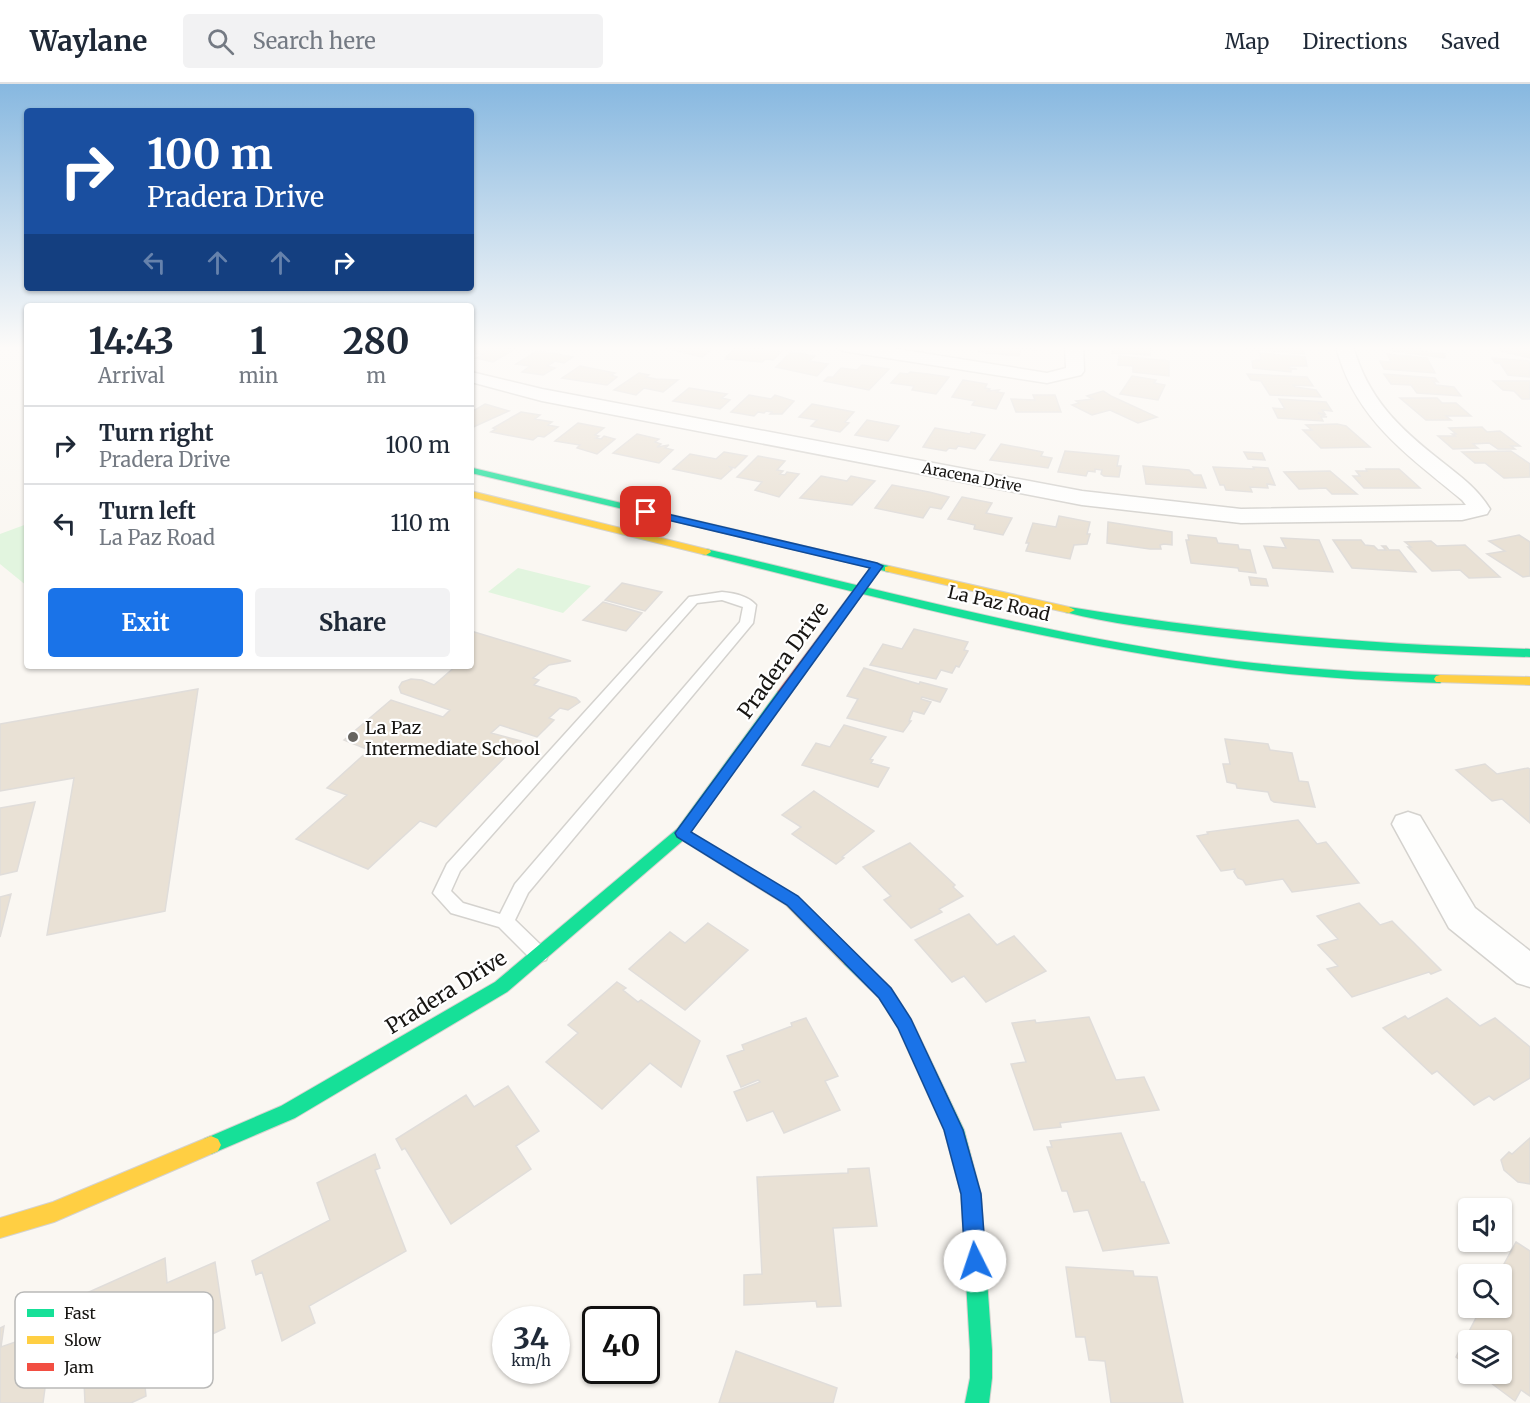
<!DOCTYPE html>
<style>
:root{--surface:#fff;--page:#f2f2f3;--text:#1f2937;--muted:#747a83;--line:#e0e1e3;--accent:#1a73e8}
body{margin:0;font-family:Merriweather,serif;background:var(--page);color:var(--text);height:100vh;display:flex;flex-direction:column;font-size:22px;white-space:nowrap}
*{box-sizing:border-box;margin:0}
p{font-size:20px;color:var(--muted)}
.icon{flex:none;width:33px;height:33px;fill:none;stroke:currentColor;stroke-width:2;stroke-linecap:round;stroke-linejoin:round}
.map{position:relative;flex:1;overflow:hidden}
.side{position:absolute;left:24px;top:219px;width:450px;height:366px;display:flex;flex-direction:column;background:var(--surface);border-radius:6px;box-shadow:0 2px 4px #0004}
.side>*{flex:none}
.hud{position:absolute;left:24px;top:24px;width:450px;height:183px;border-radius:6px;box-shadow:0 2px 4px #0004;background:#1a4fa0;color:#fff;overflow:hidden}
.tools{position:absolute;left:1458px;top:1114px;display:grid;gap:12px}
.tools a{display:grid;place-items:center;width:54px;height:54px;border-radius:6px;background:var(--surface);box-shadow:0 2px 4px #0004;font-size:30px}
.speed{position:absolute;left:492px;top:1222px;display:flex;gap:12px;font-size:30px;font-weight:700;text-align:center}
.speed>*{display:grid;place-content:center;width:78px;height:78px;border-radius:50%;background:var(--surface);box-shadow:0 2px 4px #0004;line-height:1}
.speed small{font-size:15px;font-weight:400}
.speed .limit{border:3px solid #111;border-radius:9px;background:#fff;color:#111}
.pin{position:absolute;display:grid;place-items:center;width:51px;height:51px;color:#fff;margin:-26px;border-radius:12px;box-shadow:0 3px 9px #0006}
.me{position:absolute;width:66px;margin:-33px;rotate:356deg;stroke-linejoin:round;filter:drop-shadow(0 0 4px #0008)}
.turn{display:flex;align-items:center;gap:21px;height:126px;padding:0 24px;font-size:27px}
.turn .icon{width:78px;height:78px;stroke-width:2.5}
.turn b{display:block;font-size:42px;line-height:51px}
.lanes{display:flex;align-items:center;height:57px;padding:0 24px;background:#0003;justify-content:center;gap:30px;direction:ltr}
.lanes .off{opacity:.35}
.eta{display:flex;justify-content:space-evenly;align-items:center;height:102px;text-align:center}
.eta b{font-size:36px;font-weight:700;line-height:42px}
.action{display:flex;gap:12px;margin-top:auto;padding:12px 24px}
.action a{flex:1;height:69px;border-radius:6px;background:var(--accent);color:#fff;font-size:24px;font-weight:700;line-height:69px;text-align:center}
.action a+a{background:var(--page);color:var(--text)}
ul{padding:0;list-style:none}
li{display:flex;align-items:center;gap:18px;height:78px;padding:0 24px;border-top:2px solid var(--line)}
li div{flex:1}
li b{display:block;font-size:22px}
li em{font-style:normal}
header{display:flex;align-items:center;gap:36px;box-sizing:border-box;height:84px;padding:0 30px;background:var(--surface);border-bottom:2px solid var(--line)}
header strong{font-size:28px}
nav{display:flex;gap:33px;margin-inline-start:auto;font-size:21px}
.search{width:420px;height:54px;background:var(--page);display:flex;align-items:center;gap:15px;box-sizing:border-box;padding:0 21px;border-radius:6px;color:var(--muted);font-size:22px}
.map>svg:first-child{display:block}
.green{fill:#e2f5df}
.building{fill:#e9e1d5;stroke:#e0ddda;stroke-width:1.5}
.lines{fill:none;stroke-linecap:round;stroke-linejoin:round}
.lane-casing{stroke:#d4d2ce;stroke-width:3}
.street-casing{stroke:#d4d2ce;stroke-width:3}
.fast-casing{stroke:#d4d2ce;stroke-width:2}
.slow-casing{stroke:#d4d2ce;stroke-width:2}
.jam-casing{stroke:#d4d2ce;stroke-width:2}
.lane{fill:#fefefd;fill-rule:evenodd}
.street{fill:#fefefd;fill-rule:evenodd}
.fast{fill:#16e098;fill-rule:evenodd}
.slow{fill:#ffcf43;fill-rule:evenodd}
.jam{fill:#f24e42;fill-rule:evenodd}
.route{fill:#1a73e8;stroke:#114b97;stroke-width:1.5}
.poi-dot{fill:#666460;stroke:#fff;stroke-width:2}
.labels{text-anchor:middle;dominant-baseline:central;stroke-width:4.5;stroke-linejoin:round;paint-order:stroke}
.far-street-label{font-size:15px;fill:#171512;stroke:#fff}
.street-label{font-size:18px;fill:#171512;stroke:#fff}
.poi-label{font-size:18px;fill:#171512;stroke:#fff;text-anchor:start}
.near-street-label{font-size:21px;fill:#171512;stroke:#fff}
.key{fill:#fff;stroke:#b9b9b8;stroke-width:1.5}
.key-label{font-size:16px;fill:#171512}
</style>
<header>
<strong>Waylane</strong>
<div class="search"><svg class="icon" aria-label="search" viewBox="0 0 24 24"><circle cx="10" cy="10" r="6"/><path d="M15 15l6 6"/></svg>Search here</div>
<nav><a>Map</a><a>Directions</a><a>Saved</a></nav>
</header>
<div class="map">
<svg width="1530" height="1319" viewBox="0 0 1530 1319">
<rect width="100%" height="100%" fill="#faf7f2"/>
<path class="green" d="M27,440V502L0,480V450Z
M518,484L591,502L563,529L488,508Z"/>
<path class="building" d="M474,262H502L515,265L493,278L476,274L483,271L471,268V264Z
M667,262H712L714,263L702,273L664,264Z
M737,262H747L781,268L773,276L766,275L762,278L726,275L728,273H726Z
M979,262H1037L1036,266L1021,264L1019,272L978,268Z
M1112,262H1150V271L1112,269Z
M1247,262H1303L1304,270L1247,265Z
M1422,262L1421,267L1445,270V274L1393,267V264L1386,263Z
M1499,262H1530V274L1500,267Z
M535,268H546L573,273L564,279L555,277L547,282L555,284L543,291L522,288L530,282L516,280Z
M791,268L815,272L809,277L828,280L817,292L776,283Z
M1260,269L1305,273L1307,282H1289V284L1297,285H1291V288L1253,284L1252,277L1261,276Z
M1387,270L1427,274L1435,289L1384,285L1380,277L1391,278Z
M1119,272L1169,277V292L1133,288V282L1118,281Z
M1492,274L1530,277V293L1508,291L1500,279H1495Z
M862,281L889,285L869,306L824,297L828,293H833L841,284L857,286Z
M580,282L615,289L611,291L617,293L607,301L562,294Z
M910,288L928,290L949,293L936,310L912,306L914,302L891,299L900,289L908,290Z
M639,289L649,291L646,293L656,295L678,296L663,308L644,304L636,311L614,306Z
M1247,290L1307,293L1313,302L1293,301L1295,303L1316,306L1321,313L1270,311L1261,297L1251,296Z
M1384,290L1435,294L1438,298L1433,297L1436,301L1454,303L1461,312L1417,309L1411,301L1391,300Z
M1132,292L1156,296L1154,299L1165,301L1158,316L1120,310Z
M963,296L987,300L985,304L990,305L988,307L999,306L997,308L1004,309L996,325L972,321L975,317L952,313Z
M1493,297H1530V315H1522L1514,307L1503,306Z
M689,304L727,310L722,314L730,316L720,325L673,317Z
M1103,307L1111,312L1157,333L1138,339L1110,326L1092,331L1072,321L1079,319L1076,317L1093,315L1087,312Z
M749,311L771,315L775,311L794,317L782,330H770L772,328L766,327L764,329L758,328L754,332L731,328Z
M1033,311H1055L1061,328H1016L1011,315L1035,316Z
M1400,314H1437L1442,319H1456L1471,332H1446L1451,336H1426Z
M1279,315L1326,318L1332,327L1322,326L1325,330L1318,329L1327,333H1321L1323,337L1278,334L1273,324L1285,325Z
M485,320L509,327L471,344V325L475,326Z
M812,320L854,328L845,338L849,339L840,348L811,342L817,336L799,333Z
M521,328L540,331L535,335L552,338L548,341L558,343L544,353L538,352L533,356L491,348L496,345L493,344Z
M867,336L899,342L888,357L855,351Z
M578,339L604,344L595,351L599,352L596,354L601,355L604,352L615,355L597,370L577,364L580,361L555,357Z
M1337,340L1346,342L1370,363L1321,364L1303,346H1312L1306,341Z
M1482,343L1487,348L1500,347L1520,362H1511L1515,365H1498L1489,359L1473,360L1478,364L1453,365L1438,352H1455L1452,350H1456L1449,344Z
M935,344L970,350L971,348L985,351L975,365L958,362L956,365L949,364L946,367L923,363Z
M637,350L659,355L655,358L661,360L657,363L669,361L665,364L673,366L659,379L613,369Z
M1001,360L1043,368L1041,372L1052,374L1048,384L990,376Z
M1065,367L1119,372L1117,382H1121L1119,393L1104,392L1101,390L1102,386L1095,385V388L1088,387L1086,392L1058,388Z
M1511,367L1530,380V393L1504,394L1485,379H1475L1462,368Z
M724,368L747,372L735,384L730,383L732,385L721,395L673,385L690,370L716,375Z
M1244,368L1262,369L1265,376L1248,375Z
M758,372L785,377L777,386L783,387L780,390L785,391L787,388L799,390L779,413L755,406L762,398L737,393Z
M1143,382L1189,386L1194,391H1201L1206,404L1146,400Z
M1213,383L1254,385L1253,383L1268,384L1275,401L1267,400L1268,404L1250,403L1252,408L1226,406L1224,401H1220Z
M1366,385H1399L1420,404H1364L1353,392H1360L1356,387H1367Z
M1330,387L1357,410H1332L1326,404L1299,405L1284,388Z
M821,392L847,397L851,392L875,397L852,421L800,414Z
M892,401L929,408L949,413L941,425L930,423L923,434L875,424Z
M962,413L992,419L986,429L1012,434L1003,451L974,445L975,441L948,435Z
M1059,432L1090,438L1087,450H1090L1087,460L1074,461L1070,475L1026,467L1029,459H1026L1033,439L1056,443Z
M1108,438L1172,448V461L1164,460L1160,461L1161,465H1150L1107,459Z
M1188,451L1216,454L1218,459L1238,461L1239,465L1250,466L1256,489L1239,487L1238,484L1191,479L1186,456H1189Z
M1519,451L1530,458V492L1523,493L1487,470L1505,467L1489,457Z
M1281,454L1319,456L1333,488L1273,484L1264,462L1286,464Z
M1333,456H1361L1365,461L1374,462L1378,466H1386L1382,462H1386L1389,466H1399L1416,488L1352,484Z
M1431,457L1437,462L1465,461L1500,493L1469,494L1460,486L1432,487L1408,463H1411L1405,458Z
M1249,493L1266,495L1268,502L1251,501Z
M622,499L662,508L645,527L605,516Z
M603,518L642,529L626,547L583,536Z
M471,542L473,544L471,547L571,577L549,581L533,594L539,596L534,601L576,614L580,618L568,626L560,624L549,634L554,636L537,653L500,641L491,649L521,657L436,743L420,737L368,785L296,755L347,711L327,704L369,666L344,656L391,616L443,633L450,626L401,609L399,603L402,598L411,595L422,596L434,601L456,582H471Z
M914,545L968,558L964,566L968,567L959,583L956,582L952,589L941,586L936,595L870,581L883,560L902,565Z
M864,584L919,600L920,598L947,605L940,618L922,613L921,615L931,618L924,630L913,627L909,637H911L903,648L847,634L858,615L847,612Z
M198,605L165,827L47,851L74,694L0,707V640Z
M844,641L886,653L870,675L873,676L871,679L889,684L878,703L802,681L816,659L830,663Z
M1225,655L1268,660L1270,666L1292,669L1299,697L1308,698L1315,723L1274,718L1271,716L1268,708L1237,704L1236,700L1227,698L1223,680H1230Z
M1485,680L1497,690L1528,684L1530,685V739L1502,715L1492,717L1456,686Z
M814,707L874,747L842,773L844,774L836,780L792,750L801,743L782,731Z
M35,718L17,787L0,791V724Z
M1298,736L1317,760L1326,758L1359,799L1292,808L1283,795L1246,801L1243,796L1238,794L1234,788L1235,785L1221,787L1197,752L1208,750L1207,748Z
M910,759L955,801L953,803L963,812L939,825L942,828L911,844L884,816L891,812L863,783Z
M11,810L0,853V813Z
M1359,819L1380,841L1392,837L1441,886L1431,890L1429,888L1352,913L1327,885L1338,882L1318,861L1338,855L1317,832Z
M969,830L997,861L1014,852L1046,887L986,918L964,892L952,898L915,856Z
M708,839L748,866L685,926L629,885L670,848L685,859Z
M617,898L626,904L623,906L638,918L641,916L700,957L681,1003L650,979L602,1025L546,978L578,949L568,941Z
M1447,914L1480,942L1495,934L1530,963V994L1494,1016L1489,1012L1474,1021L1437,987L1432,990L1383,944L1405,932L1408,935Z
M1089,933L1116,996L1144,993L1159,1026L1060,1039L1061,1043L1034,1046L1011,980L1026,978L1012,939L1035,936L1036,939Z
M806,934L838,992L825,997L840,1026L784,1049L773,1027L747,1037L734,1008L760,998L758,996L741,1003L727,972L744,966L742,961L792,942L791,939Z
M508,1002L539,1047L516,1062L531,1085L451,1140L405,1064L402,1066L396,1055L466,1011L474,1023Z
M1121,1049L1141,1098H1144L1169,1159L1103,1167L1088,1126L1074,1128L1067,1107H1062L1047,1063H1052L1050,1057Z
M1530,1054V1100L1518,1098L1504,1086L1501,1076L1509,1068L1512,1070Z
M375,1070L380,1084L375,1086L406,1167L309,1222L315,1239L282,1257L262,1188L256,1191L252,1177L330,1136L317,1099Z
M869,1084L877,1142L833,1144L841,1222L817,1223L816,1217L744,1221V1191L762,1190L757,1093L848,1089V1085Z
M1516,1158L1530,1167V1312L1521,1306L1515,1317L1479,1290H1502V1257H1468V1282L1456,1273L1481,1224H1502V1191H1498Z
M165,1174L167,1199L215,1178L225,1244L143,1283L146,1312L131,1319H85L80,1212Z
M1066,1183L1133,1187L1134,1192L1157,1193L1183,1319H1111L1105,1277L1089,1276L1085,1253H1076Z
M4,1242L1,1263L53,1245L43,1319H0V1244Z
M736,1267L837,1304L833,1319H719Z"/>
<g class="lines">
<defs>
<path id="lane" d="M722,508C734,509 748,512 756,521L753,539L528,809L515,836L546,866L548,871L546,876L539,878L532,876L499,843L451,829L433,809L447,780L689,513ZM722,516L743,523L740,538L515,800L500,830L463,819L451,807L460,787L697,519Z"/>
<path id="street" d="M835,262H879L1047,289L1066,284L1065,262H1083L1084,287L1081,291L1047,299L843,267Z
M1336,262H1353C1368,315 1399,344 1441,377C1460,392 1477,404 1490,425L1487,430L1462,436L1241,439L1082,421L542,317L471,298V288L542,305L1082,407L1241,425L1466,421L1462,416C1408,371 1354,335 1336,262Z
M1408,728L1420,732L1475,824L1530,867V903L1517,899L1449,844L1392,740L1396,732Z"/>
<path id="fast" d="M473,384L889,482L894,485L889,488L471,389V385Z
M706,465C881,506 1057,554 1236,577C1304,585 1372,589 1440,591L1446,595L1440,599C1372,597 1304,593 1236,584C1056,561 878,514 702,470L701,468Z
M1069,523C1222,549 1375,561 1530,565V573C1421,570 1313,564 1205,551C1159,545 1111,540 1065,528L1063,526Z
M783,606L789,610L687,753L507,908L295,1034L211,1070L204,1067L201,1061L204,1055L281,1022L495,898L677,745L778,607Z
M850,868L856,870L891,904L911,935L964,1046L981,1110L992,1266V1294L989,1319H965L970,1294V1266L961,1110L944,1046L898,944L879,914L844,880L842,875L844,870Z"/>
<path id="slow" d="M471,407L710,466L711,468L706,471L471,413Z
M889,482L1069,523L1075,526L1069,529L885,487V483Z
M1440,591L1530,593V601L1436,598L1434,595L1436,592Z
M682,744L798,813L856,870L858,875L856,880L850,882L844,880L786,821L677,753L675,749L677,745Z
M211,1052L218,1055L221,1061L218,1067L54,1138L0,1154V1134L53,1118Z"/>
<path id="jam" d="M877,479L882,482L788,613H778L777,610L778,607L873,480Z"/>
</defs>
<use href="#lane" class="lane-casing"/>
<use href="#street" class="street-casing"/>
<use href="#fast" class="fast-casing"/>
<use href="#slow" class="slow-casing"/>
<use href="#jam" class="jam-casing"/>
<use href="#lane" class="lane"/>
<use href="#street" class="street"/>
<use href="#fast" class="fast"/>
<use href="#slow" class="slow"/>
<use href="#jam" class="jam"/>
</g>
<linearGradient id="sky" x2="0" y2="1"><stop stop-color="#87b8e0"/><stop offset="0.59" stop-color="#fdfbf9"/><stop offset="1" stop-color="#fdfbf9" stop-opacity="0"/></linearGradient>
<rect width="1530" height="447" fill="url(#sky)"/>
<path class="route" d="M646,425L877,479L883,482L691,748L798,812L891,904L911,935L963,1046L981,1110L986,1177L983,1184L975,1188L968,1184L965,1177L961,1110L944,1046L898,944L879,914L787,821L677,753L675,749L870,484L642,430V426Z"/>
<circle class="poi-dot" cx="353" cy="653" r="6"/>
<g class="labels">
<g class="far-street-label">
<text transform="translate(972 393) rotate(11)">Aracena Drive</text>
</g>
<g class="street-label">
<text transform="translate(999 519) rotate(13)">La Paz Road</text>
</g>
<g class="poi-label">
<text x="365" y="643">La Paz<tspan x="365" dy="21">Intermediate School</tspan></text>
</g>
<g class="near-street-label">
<text transform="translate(783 576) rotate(-54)">Pradera Drive</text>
<text transform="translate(446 908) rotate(-32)">Pradera Drive</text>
</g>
</g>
<rect x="15" y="1208" width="198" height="96" rx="9" class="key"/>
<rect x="27" y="1225" width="27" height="8" fill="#16e098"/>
<rect x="27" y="1252" width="27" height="8" fill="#ffcf43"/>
<rect x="27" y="1279" width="27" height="8" fill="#f24e42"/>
<g class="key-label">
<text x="64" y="1235">Fast</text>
<text x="64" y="1262">Slow</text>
<text x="64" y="1289">Jam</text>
</g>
</svg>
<div class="tools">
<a><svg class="icon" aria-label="sound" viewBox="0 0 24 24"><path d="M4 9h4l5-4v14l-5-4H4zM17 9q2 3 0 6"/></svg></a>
<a><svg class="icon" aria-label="search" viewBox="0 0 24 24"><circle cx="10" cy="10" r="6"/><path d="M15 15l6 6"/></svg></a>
<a><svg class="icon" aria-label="layers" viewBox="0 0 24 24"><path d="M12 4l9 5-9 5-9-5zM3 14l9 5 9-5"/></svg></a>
</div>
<div class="speed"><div>34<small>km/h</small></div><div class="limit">40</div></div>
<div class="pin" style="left:646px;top:428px;background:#d93025"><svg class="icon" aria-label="arrive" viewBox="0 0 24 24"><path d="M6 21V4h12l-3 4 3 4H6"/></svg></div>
<svg class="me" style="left:975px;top:1177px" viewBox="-20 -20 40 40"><circle r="19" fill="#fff"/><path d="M0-13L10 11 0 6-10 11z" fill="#1a73e8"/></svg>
<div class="hud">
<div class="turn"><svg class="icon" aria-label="right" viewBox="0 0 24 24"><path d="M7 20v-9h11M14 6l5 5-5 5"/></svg><div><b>100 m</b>Pradera Drive</div></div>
<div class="lanes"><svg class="icon off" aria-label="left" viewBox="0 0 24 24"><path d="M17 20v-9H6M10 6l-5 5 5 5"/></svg><svg class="icon off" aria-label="ahead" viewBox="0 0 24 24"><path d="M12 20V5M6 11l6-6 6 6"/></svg><svg class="icon off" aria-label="ahead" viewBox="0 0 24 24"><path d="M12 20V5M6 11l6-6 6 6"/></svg><svg class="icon" aria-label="right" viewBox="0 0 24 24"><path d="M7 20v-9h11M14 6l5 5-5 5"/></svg></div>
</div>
<section class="side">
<div class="eta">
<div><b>14:43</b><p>Arrival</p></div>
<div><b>1</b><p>min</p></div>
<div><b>280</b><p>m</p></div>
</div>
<ul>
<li><svg class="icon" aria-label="right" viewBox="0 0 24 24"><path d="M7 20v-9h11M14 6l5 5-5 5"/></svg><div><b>Turn right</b><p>Pradera Drive</p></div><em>100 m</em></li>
<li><svg class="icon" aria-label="left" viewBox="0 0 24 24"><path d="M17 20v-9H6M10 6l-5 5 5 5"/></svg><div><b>Turn left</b><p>La Paz Road</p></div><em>110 m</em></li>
</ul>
<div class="action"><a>Exit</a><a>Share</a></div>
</section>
</div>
